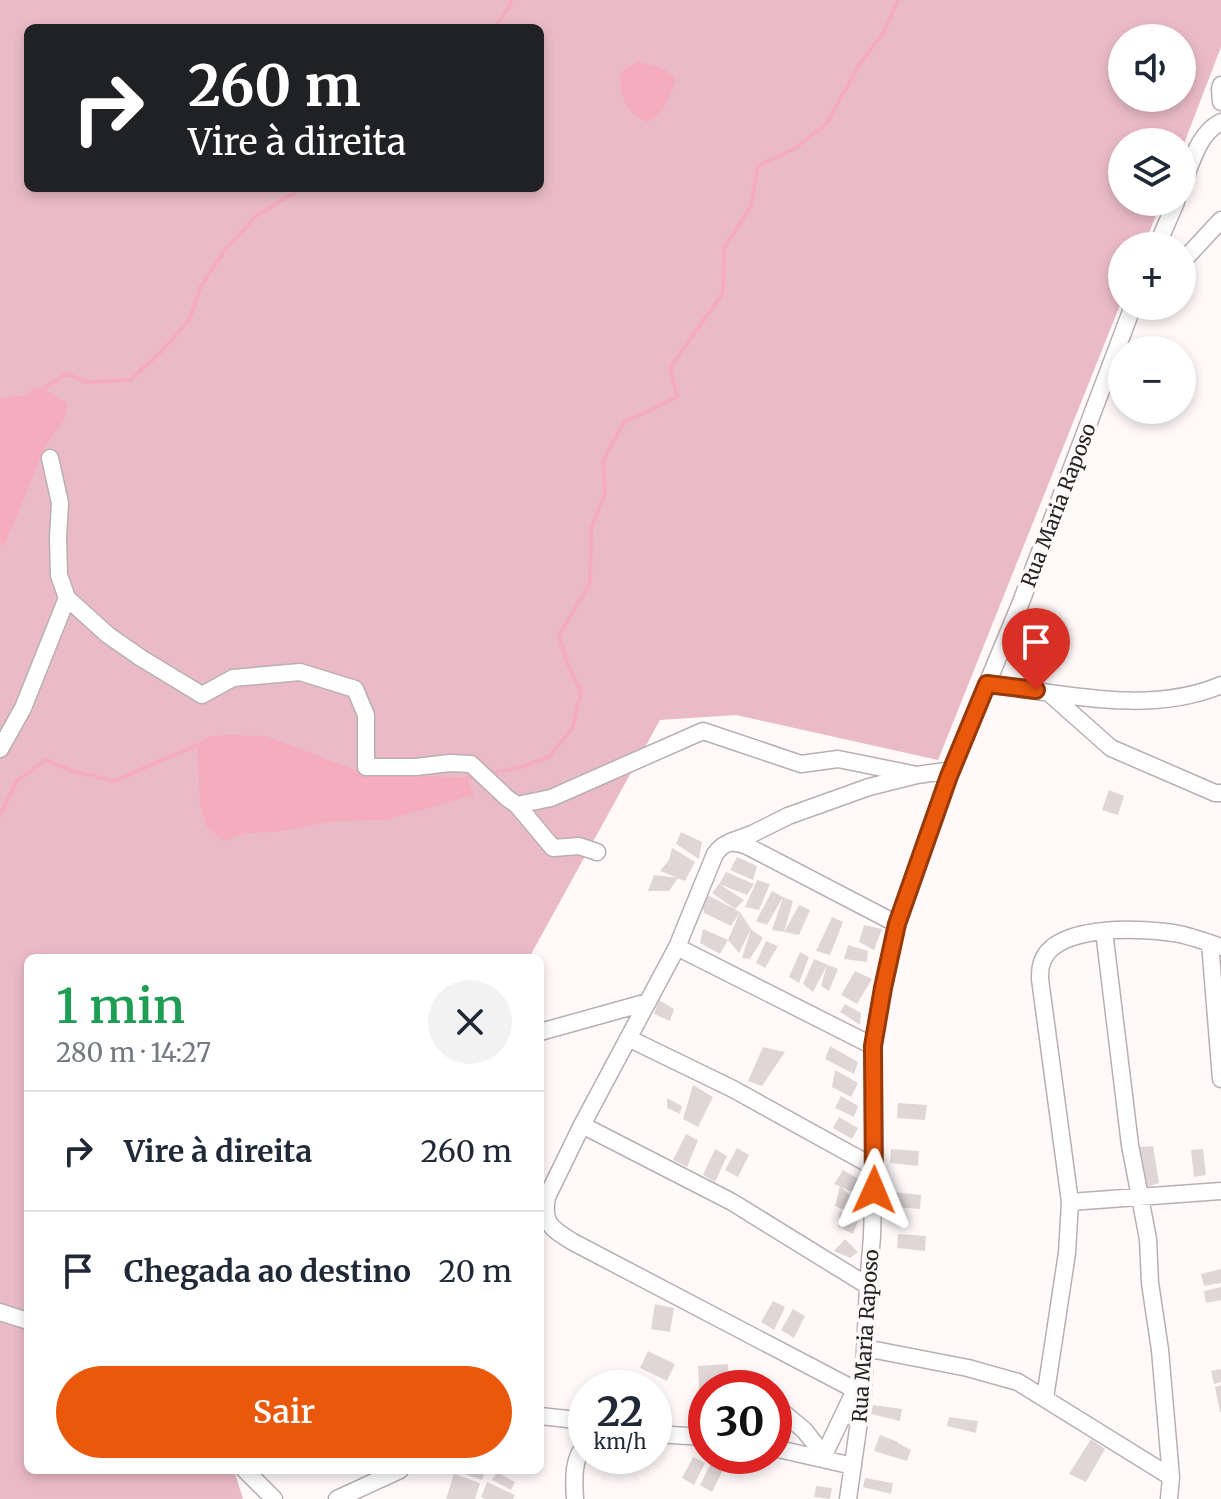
<!DOCTYPE html>
<html lang="pt">
<meta charset="utf-8">
<style>
:root{--surface:#fff;--page:#f2f2f3;--text:#1f2937;--muted:#747a83;--line:#e0e1e3;--accent:#ea580c}
body{margin:0;font-family:Merriweather,serif;background:var(--page);color:var(--text);height:100vh;display:flex;flex-direction:column;font-size:30px;white-space:nowrap}
*{box-sizing:border-box;margin:0}
p{font-size:26px;color:var(--muted)}
.icon{flex:none;width:44px;height:44px;fill:none;stroke:currentColor;stroke-width:2;stroke-linecap:round;stroke-linejoin:round}
.map{position:relative;flex:1;overflow:hidden}
.panel{position:absolute;left:24px;top:954px;width:520px;height:520px;display:flex;flex-direction:column;background:var(--surface);border-radius:12px;box-shadow:0 4px 12px #0003}
.panel>*{flex:none}
.guide{position:absolute;left:24px;top:24px;width:520px;height:168px;border-radius:12px;box-shadow:0 4px 12px #0003;background:#202124;color:#fff;overflow:hidden}
.buttons{position:absolute;left:1108px;top:24px;display:grid;gap:16px}
.buttons a{display:grid;place-items:center;width:88px;height:88px;border-radius:50%;background:var(--surface);box-shadow:0 4px 12px #0003;font-size:40px}
.speed{position:absolute;left:568px;top:1370px;display:flex;gap:16px;font-size:40px;font-weight:700;text-align:center}
.speed>*{display:grid;place-content:center;width:104px;height:104px;border-radius:50%;background:var(--surface);box-shadow:0 4px 12px #0003;line-height:1}
.speed small{font-size:20px;font-weight:400}
.speed .limit{border:12px solid #d22;background:#fff;color:#111}
.pin{position:absolute;display:grid;place-items:center;width:68px;height:68px;color:#fff;margin:-82px -34px;border-radius:50% 50% 50% 0;rotate:-45deg;box-shadow:0 0 8px #0007}
.pin .icon{rotate:45deg}
.me{position:absolute;width:88px;margin:-44px;rotate:1deg;stroke-linejoin:round;filter:drop-shadow(0 0 6px #0008)}
.turn{display:flex;align-items:center;gap:28px;height:168px;padding:0 32px;font-size:36px}
.turn .icon{width:104px;height:104px;stroke-width:2.5}
.turn b{display:block;font-size:56px;line-height:68px}
.round{display:grid;place-items:center;flex:none;width:84px;height:84px;border-radius:42px;background:var(--page)}
.summary{display:flex;align-items:center;justify-content:space-between;height:136px;padding:0 32px}
h1{font-size:48px;font-weight:600;line-height:60px;color:#1e9e55}
.button{display:flex;gap:16px;margin-top:auto;padding:16px 32px}
.button a{flex:1;height:92px;border-radius:48px;background:var(--accent);color:#fff;font-size:32px;font-weight:600;line-height:92px;text-align:center}
ul{padding:0;list-style:none}
li{display:flex;align-items:center;gap:24px;height:120px;padding:0 32px;border-top:2px solid var(--line)}
li div{flex:1}
li b{display:block;font-size:30px}
li em{font-style:normal}
.map>svg:first-child{display:block}
.green{fill:#eabbc6;fill-rule:evenodd}
.water{fill:#f5acbe}
.lines{fill:none;stroke-linecap:round;stroke-linejoin:round}
.stream{stroke:#f5acbe;stroke-width:4}
.building{fill:#e0d6d8}
.minor-casing{stroke:#b9afb1;stroke-width:19}
.minor{stroke:#fff;stroke-width:16}
.route-casing{stroke:#983908;stroke-width:20}
.route{stroke:#ea580c;stroke-width:14}
.labels{text-anchor:middle;dominant-baseline:central;stroke-width:8;stroke-linejoin:round;paint-order:stroke}
.street-label{font-size:20px;fill:#262323;stroke:#fff9fa}
</style>
<div class="map">
<svg width="1221" height="1499" viewBox="0 0 1221 1499">
<rect width="100%" height="100%" fill="#fff9fa"/>
<path class="green" d="M0,0H1221V47L1182,149V142H1122V202H1161L1144,246H1122V300L938,760L736,715L660,720L529,958H28V1470H234L243,1499H0ZM28,28H540V188H28ZM1122,38H1182V98H1122Z"/>
<path class="water" d="M638,62C653,65 668,67 676,81C668,97 665,118 646,122C625,109 621,100 620,75L627,67Z
M35,387L44,389L68,404L64,420L45,447L4,546L0,543V399L14,395L24,396Z
M225,735L266,736L361,772L467,778L474,795L387,820L336,821L275,832L246,833L224,841L207,827L200,805L197,745L206,737Z"/>
<g class="lines">
<path class="stream" d="M495,28L511,4L510,0
M44,389L66,374L88,382L130,380L159,354L189,320L201,286L225,250L257,215L303,188
M487,774L521,767L549,757L572,729L581,692L566,660L559,635L590,583L591,529L605,493L603,461L624,422L677,397L670,368L723,293L724,248L751,206L758,166L794,149L827,123L859,65L884,32L898,0
M467,778L478,776
M0,815L17,781L46,760L72,771L114,781L197,745"/>
</g>
<path class="building" d="M1109,790L1124,796L1118,815L1102,810Z
M681,832L702,842L699,859L676,844Z
M672,848L695,862L685,881L660,871L669,860Z
M737,857L757,866L753,880L730,870Z
M726,872L754,884L747,895L719,884Z
M654,875L678,878L669,891H648Z
M757,880L770,884L759,910L745,907Z
M719,884L744,900L735,909L712,893Z
M700,891L740,912L731,926L704,913Z
M772,891L783,897L767,925L756,921Z
M783,897L793,901L784,932L799,905L810,910L799,935L784,932L772,930Z
M740,912L751,929L763,938L750,959L742,958L751,929L739,953L728,940L720,954L700,943L703,929L728,940Z
M832,917L843,922L830,955L816,951Z
M864,925L882,929L874,950L859,942Z
M766,941L778,946L765,968L756,963Z
M848,945L868,951L867,962L844,959Z
M800,952L809,957L799,983L789,977Z
M814,959L838,969L829,991L821,986L827,965L813,992L803,984Z
M855,971L872,979L857,1004L841,995Z
M659,1000L674,1009L670,1021L654,1014Z
M845,1004L861,1013L860,1025L840,1012Z
M830,1046L858,1062L854,1074L825,1059Z
M763,1047L785,1052L762,1086L748,1081Z
M835,1070L858,1083L851,1097L832,1087Z
M693,1085L713,1097L698,1127L683,1119Z
M841,1096L858,1106L854,1117L835,1108Z
M667,1098L682,1106L680,1114L667,1108Z
M898,1103L927,1105L925,1120L897,1118Z
M839,1117L858,1128L852,1139L833,1128Z
M686,1134L698,1140L687,1167L673,1160Z
M1153,1146L1159,1183L1147,1187L1137,1147Z
M737,1148L749,1155L738,1177L725,1170Z
M715,1149L727,1156L715,1182L703,1175Z
M891,1149L919,1151L918,1166L890,1163Z
M1203,1149L1206,1175L1194,1177L1191,1150Z
M843,1170L862,1181L857,1194L834,1184Z
M840,1186L856,1201L852,1213L835,1206Z
M893,1192L921,1195L920,1209L892,1207Z
M840,1212L858,1221L853,1234L838,1227Z
M898,1234L926,1236L925,1251L897,1248Z
M845,1239L858,1252L850,1258L834,1251Z
M1221,1269V1283L1204,1286L1201,1274Z
M1221,1287V1300L1206,1303L1204,1291Z
M773,1301L785,1307L774,1330L761,1322Z
M655,1304L674,1308L670,1332L651,1329Z
M793,1309L805,1316L794,1338L781,1330Z
M648,1351L675,1364L667,1381L640,1368Z
M728,1364L729,1388H706V1390L699,1391L698,1366Z
M1221,1369V1382L1214,1384L1211,1371Z
M1221,1385V1412H1220L1215,1387Z
M873,1405L902,1409L900,1421L871,1414Z
M949,1417L978,1421L976,1433L947,1426Z
M880,1435L898,1442V1443L911,1450L907,1461L874,1451Z
M1091,1439L1105,1449L1086,1482L1069,1474Z
M693,1457L705,1463L694,1485L682,1478Z
M711,1463L723,1470L712,1492L700,1485Z
M453,1470H485L482,1480Z
M497,1472L515,1482L511,1490L492,1480Z
M454,1474L480,1483L475,1499H446Z
M865,1478L893,1483L891,1494L863,1487Z
M487,1482L515,1495L513,1499H485L481,1497Z
M816,1486L832,1488L830,1499L814,1497Z"/>
<g class="lines">
<defs>
<path id="minor" d="M1221,85L1220,89L1221,102
M1182,186C1191,165 1198,133 1221,122
M1157,246L1176,202
M1182,262L1221,220
M50,458L60,503L58,538L59,575L67,598L108,635L141,658L202,695L233,678L300,672L355,689L366,715V767H416L450,763L471,764L507,798L517,805L551,798L703,731L801,764L838,759L917,775
M987,684C1063,693 1148,716 1221,685
M1049,693L1111,748L1215,793H1221
M0,749L23,708L67,598
M517,805L553,848L579,846L597,852
M730,842L752,834L788,816L869,787L917,775L952,770
M1104,931L1130,1145L1148,1239L1150,1283L1160,1350L1171,1477L1169,1499
M1210,943L1221,1079
M677,947L873,1046
M540,1032L648,1002
M628,1038L733,1089L874,1167
M582,1125L732,1202L868,1286
M1070,1202L1221,1191
M0,1312L28,1321
M865,1348L968,1368L1018,1382L1171,1477
M736,1380L749,1388
M863,1394L573,1242C552,1229 542,1224 547,1197L582,1125L677,947L715,854C724,842 732,840 747,846L897,924
M1045,1398L1067,1253L1070,1202L1040,979C1040,975 1040,970 1041,966C1050,922 1147,928 1179,934C1193,937 1207,942 1221,947
M774,1405L804,1430L828,1460
M540,1416L586,1421
M654,1434L706,1437
M774,1448L853,1466
M824,1455L855,1390
M245,1470L274,1499
M337,1499L400,1470
M575,1499C574,1482 572,1457 586,1445
M848,1499L863,1394L868,1286L872,1236L874,1167L873,1046L883,988L897,924L949,776L1021,602L1133,306"/>
</defs>
<use href="#minor" class="minor-casing"/>
<use href="#minor" class="minor"/>
</g>
<g class="lines">
<defs>
<path id="route" d="M874,1190L873,1046L883,988L897,924L949,776L987,684L1036,690"/>
</defs>
<use href="#route" class="route-casing"/>
<use href="#route" class="route"/>
</g>
<g class="labels">
<g class="street-label">
<text transform="translate(1058 505) rotate(-69)">Rua Maria Raposo</text>
<text transform="translate(865 1336) rotate(-86)">Rua Maria Raposo</text>
</g>
</g>
</svg>
<div class="buttons">
<a><svg class="icon" aria-label="sound" viewBox="0 0 24 24"><path d="M4 9h4l5-4v14l-5-4H4zM17 9q2 3 0 6"/></svg></a>
<a><svg class="icon" aria-label="layers" viewBox="0 0 24 24"><path d="M12 4l9 5-9 5-9-5zM3 14l9 5 9-5"/></svg></a>
<a>+</a>
<a>−</a>
</div>
<div class="speed"><div>22<small>km/h</small></div><div class="limit">30</div></div>
<div class="pin" style="left:1036px;top:690px;background:#d93025"><svg class="icon" aria-label="arrive" viewBox="0 0 24 24"><path d="M6 21V4h12l-3 4 3 4H6"/></svg></div>
<svg class="me" style="left:874px;top:1190px" viewBox="-20 -20 40 40"><path d="M0-17L14 15 0 8-14 15z" fill="#ea580c" stroke="#fff" stroke-width="4"/></svg>
<div class="guide">
<div class="turn"><svg class="icon" aria-label="right" viewBox="0 0 24 24"><path d="M7 20v-9h11M14 6l5 5-5 5"/></svg><div><b>260 m</b>Vire à direita</div></div>
</div>
<section class="panel">
<div class="summary"><div><h1>1 min</h1><p>280 m · 14:27</p></div><a class="round"><svg class="icon" aria-label="close" viewBox="0 0 24 24"><path d="M6 6l12 12M18 6L6 18"/></svg></a></div>
<ul>
<li><svg class="icon" aria-label="right" viewBox="0 0 24 24"><path d="M7 20v-9h11M14 6l5 5-5 5"/></svg><div><b>Vire à direita</b></div><em>260 m</em></li>
<li><svg class="icon" aria-label="arrive" viewBox="0 0 24 24"><path d="M6 21V4h12l-3 4 3 4H6"/></svg><div><b>Chegada ao destino</b></div><em>20 m</em></li>
</ul>
<div class="button"><a>Sair</a></div>
</section>
</div>
